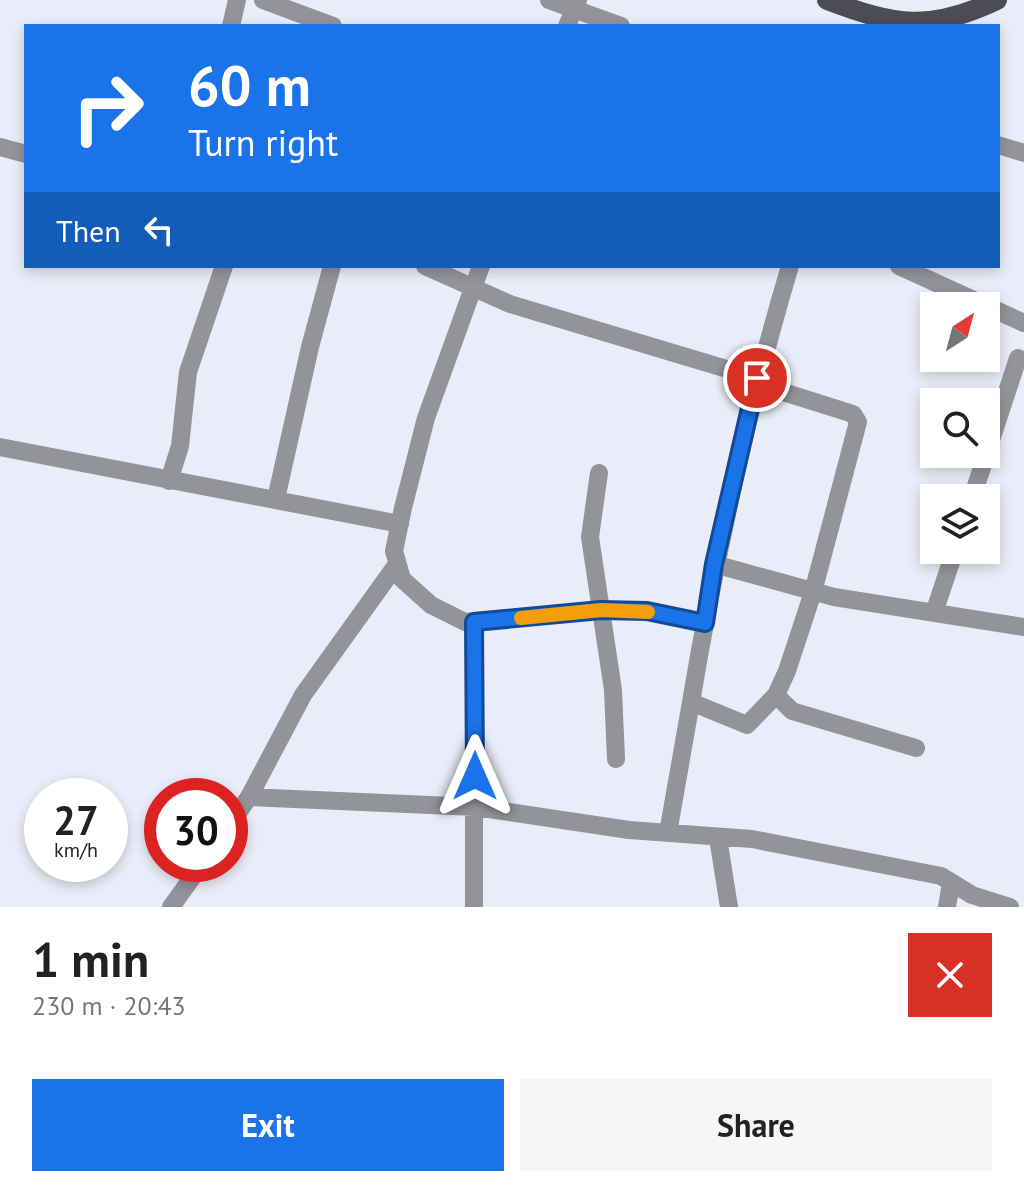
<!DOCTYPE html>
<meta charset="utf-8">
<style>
:root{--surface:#fff;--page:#f6f6f6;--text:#222;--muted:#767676;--accent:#1a73e8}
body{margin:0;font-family:"PT Sans",sans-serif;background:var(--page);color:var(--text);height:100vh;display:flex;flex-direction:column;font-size:30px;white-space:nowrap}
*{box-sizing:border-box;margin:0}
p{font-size:26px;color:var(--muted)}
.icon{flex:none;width:44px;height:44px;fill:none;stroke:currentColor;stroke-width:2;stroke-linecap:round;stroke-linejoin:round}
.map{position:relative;height:907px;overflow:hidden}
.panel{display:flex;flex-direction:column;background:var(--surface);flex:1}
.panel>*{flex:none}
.banner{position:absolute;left:24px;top:24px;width:976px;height:244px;border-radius:0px;box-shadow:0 4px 12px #0003;background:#1a73e8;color:#fff;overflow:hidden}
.needle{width:52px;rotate:36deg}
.controls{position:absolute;left:920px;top:292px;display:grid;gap:16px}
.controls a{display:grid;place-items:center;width:80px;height:80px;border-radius:0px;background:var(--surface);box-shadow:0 4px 12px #0003;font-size:40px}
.speed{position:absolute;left:24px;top:778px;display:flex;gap:16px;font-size:40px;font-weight:700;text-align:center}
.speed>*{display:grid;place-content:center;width:104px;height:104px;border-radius:50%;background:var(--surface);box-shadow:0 4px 12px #0003;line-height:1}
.speed small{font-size:20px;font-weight:400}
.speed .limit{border:12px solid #d22;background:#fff;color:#111}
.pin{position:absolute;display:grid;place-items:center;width:68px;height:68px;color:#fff;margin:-34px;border:4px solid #fff;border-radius:50%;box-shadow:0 2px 8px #0007}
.me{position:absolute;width:88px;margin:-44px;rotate:0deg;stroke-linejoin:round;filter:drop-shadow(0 0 6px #0008)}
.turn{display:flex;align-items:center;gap:28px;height:168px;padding:0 32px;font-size:36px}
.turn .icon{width:104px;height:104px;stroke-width:2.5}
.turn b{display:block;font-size:56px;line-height:68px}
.then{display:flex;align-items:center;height:76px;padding:0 32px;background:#0003;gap:16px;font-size:30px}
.round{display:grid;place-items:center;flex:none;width:84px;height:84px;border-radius:0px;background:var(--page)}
.head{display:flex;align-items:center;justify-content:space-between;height:136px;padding:0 32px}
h1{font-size:48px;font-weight:800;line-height:60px}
.primary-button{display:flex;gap:16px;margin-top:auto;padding:16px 32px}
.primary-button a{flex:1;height:92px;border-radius:0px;background:var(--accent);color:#fff;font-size:32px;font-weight:800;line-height:92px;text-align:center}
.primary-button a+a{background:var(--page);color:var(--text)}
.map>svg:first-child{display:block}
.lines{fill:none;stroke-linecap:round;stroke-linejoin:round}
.minor{stroke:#939499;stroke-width:18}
.primary{stroke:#4b4c55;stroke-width:20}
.route-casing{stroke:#114b97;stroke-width:20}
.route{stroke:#1a73e8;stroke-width:14}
.slow{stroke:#f59e0b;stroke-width:14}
</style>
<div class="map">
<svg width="1024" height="907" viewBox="0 0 1024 907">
<rect width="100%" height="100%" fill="#eaecf9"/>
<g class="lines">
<path class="minor" d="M263,0L333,26
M549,0L621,26
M231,26L237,0
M567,26L578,0
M998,145L1024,153
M0,147L26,154
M425,266L510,304L757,378
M481,266L426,418L403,508L394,551L402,579L431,605L465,622L601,610L647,611L705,623
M899,266L1024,323
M755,383L853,414L858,422L813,592L787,671L776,695L747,725L691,702C716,554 747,410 790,266
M0,447L400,524
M599,473L590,537L613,690L616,759
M169,481L180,446L188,372L224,266
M972,498L1018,358
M276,499L310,347L332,266
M714,564L834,597L1024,627
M934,613L955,550
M474,622V907
M776,695L792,711L916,748
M249,797L475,807L629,830L752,839L941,876L972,895L1010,907
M230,824L249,797L303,695L397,564
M668,833L691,702
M718,838L729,907
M171,907L202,864
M947,907L951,883"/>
<path class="primary" d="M827,0C895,26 930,32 997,0"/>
</g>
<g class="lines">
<defs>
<path id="route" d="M475,776L474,622L601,610L647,611L705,623L714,564L757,378"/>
</defs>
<use href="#route" class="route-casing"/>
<use href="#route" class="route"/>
<path class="slow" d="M521,618L601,610L648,612"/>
</g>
</svg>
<div class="controls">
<a><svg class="needle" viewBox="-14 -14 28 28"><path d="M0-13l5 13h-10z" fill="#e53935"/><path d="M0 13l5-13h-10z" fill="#767676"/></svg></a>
<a><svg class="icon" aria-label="search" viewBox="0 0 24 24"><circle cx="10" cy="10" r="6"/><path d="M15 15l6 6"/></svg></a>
<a><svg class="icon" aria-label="layers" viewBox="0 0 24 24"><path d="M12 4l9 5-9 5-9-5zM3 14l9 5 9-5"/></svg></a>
</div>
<div class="speed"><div>27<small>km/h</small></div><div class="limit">30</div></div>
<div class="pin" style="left:757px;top:378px;background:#d93025"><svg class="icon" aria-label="arrive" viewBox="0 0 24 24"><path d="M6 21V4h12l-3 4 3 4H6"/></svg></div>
<svg class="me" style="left:475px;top:776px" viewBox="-20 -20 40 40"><path d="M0-17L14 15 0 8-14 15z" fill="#1a73e8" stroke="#fff" stroke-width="4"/></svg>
<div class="banner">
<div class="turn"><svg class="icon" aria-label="right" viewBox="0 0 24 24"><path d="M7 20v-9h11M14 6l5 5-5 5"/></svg><div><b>60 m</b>Turn right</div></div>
<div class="then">Then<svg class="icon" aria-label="left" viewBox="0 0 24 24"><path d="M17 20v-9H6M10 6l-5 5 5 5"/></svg></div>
</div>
</div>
<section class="panel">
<div class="head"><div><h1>1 min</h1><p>230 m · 20:43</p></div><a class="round" style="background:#d93025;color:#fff"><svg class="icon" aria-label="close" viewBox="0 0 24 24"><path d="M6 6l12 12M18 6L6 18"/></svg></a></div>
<div class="primary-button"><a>Exit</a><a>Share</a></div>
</section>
